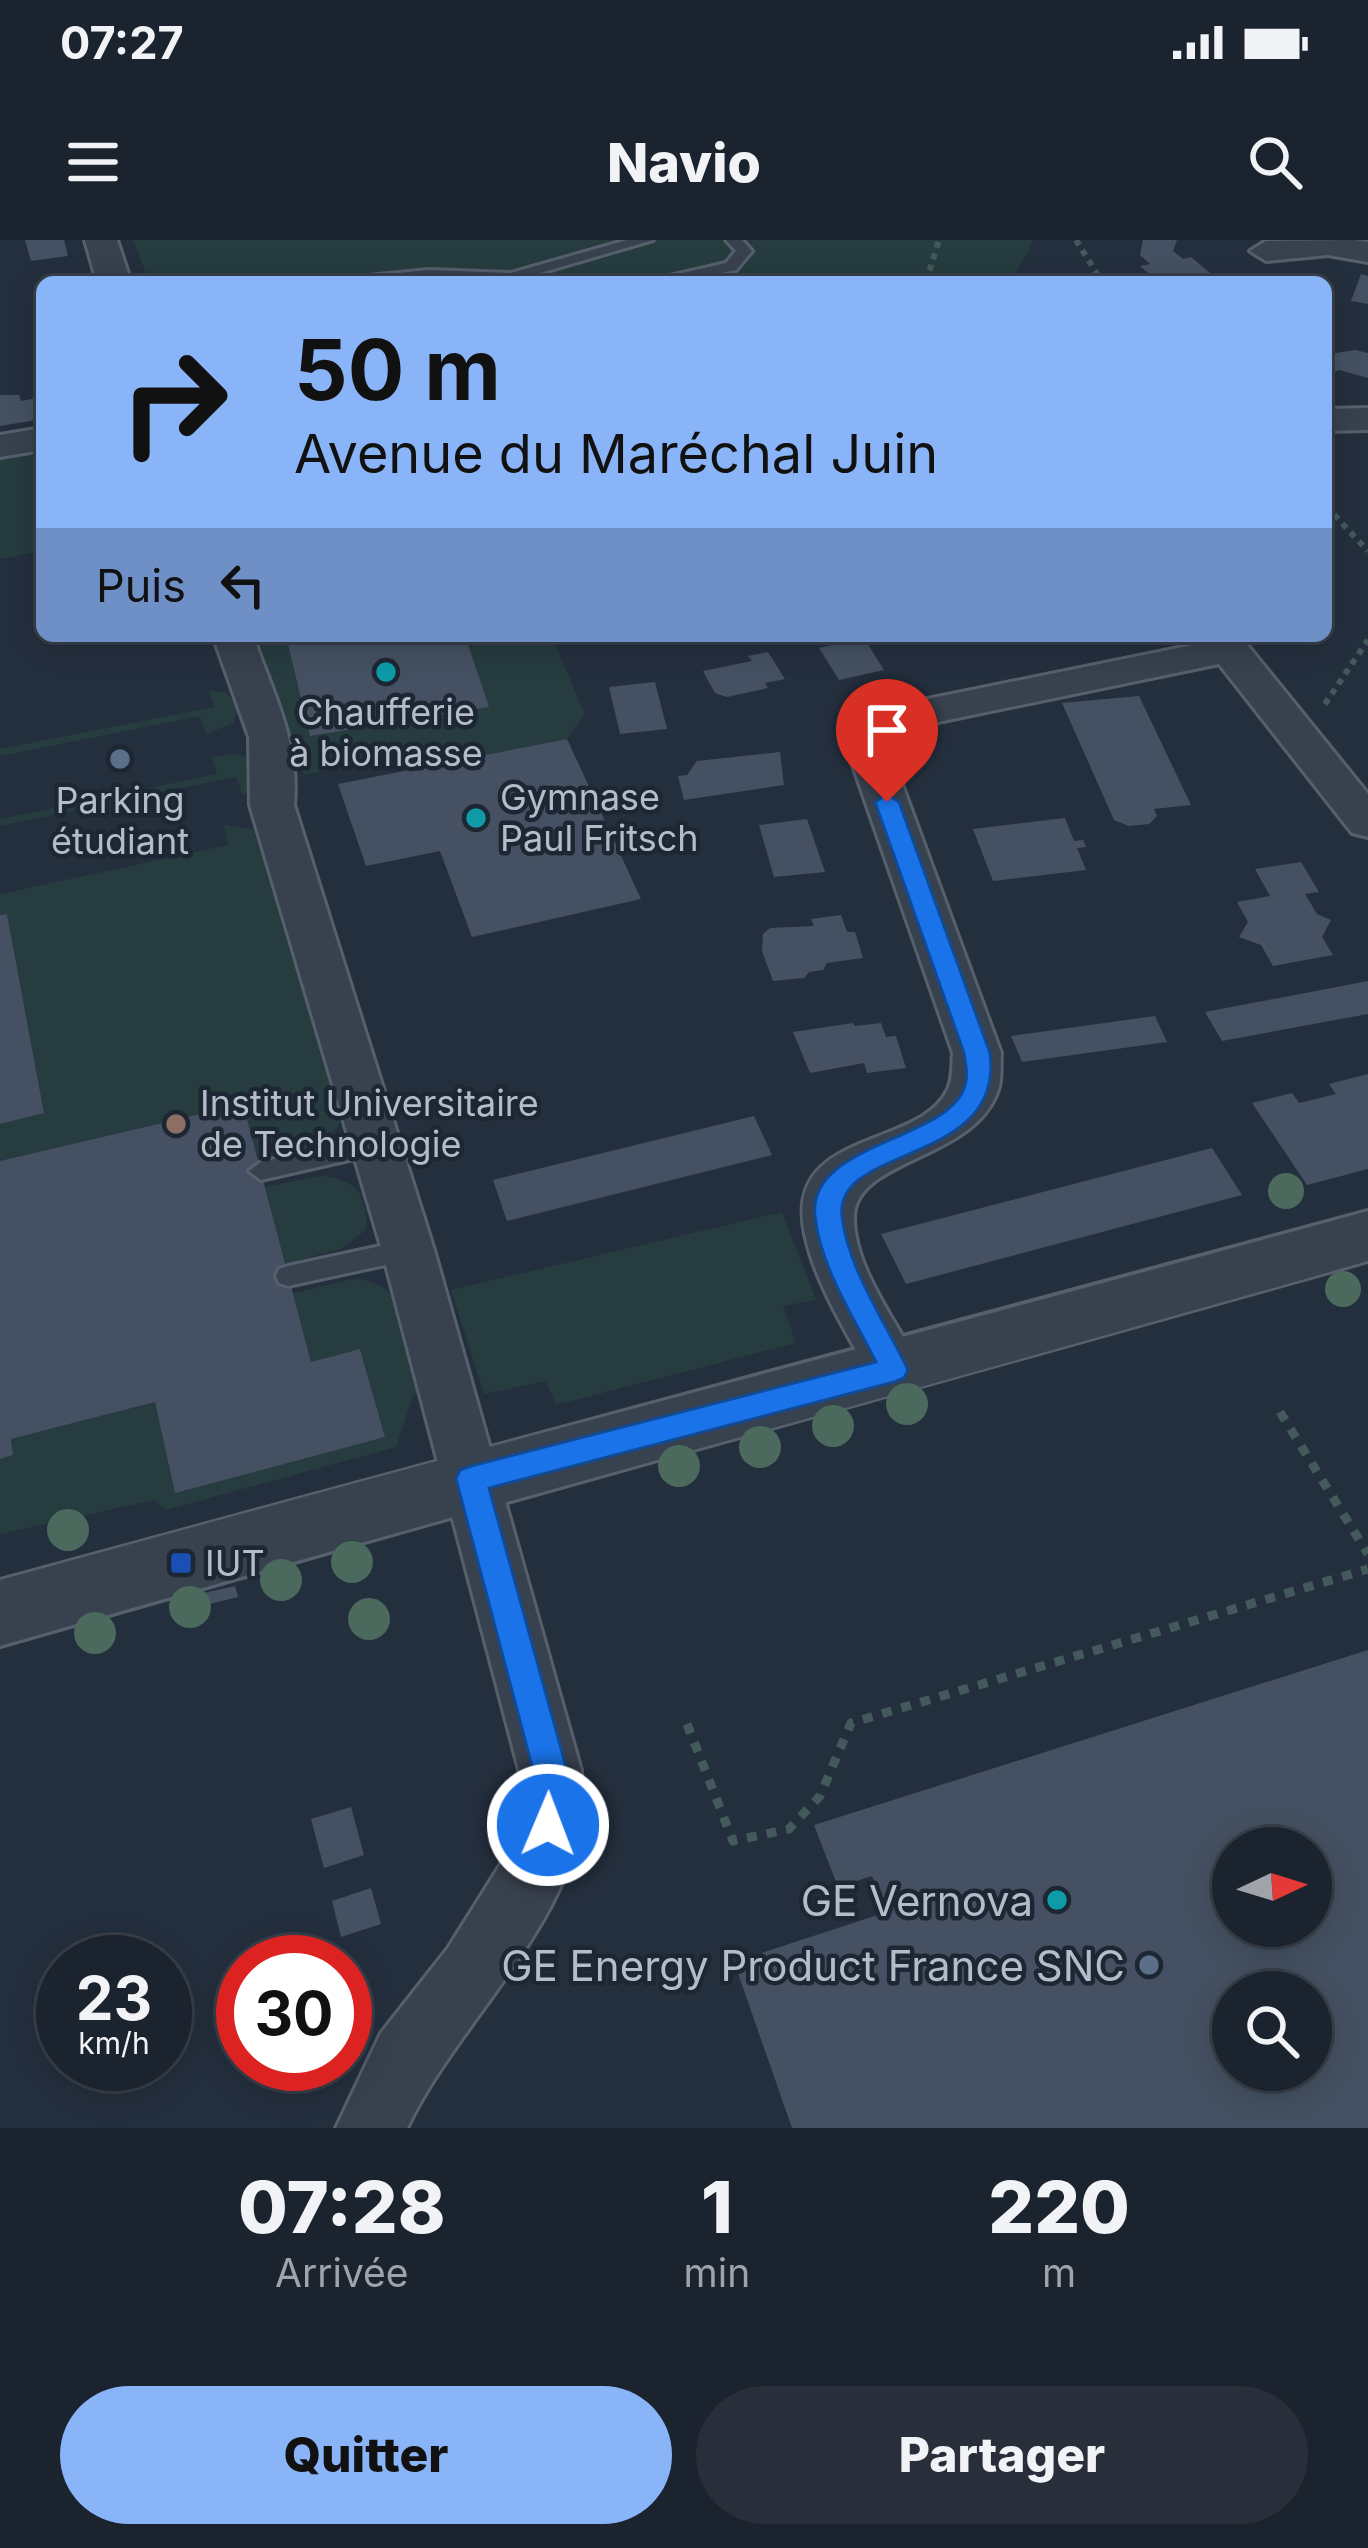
<!DOCTYPE html>
<html lang="fr">
<meta charset="utf-8">
<style>
:root{--surface:#1b232e;--page:#282f3a;--text:#f1f3f6;--muted:#a0a4aa;--line:#39404a;--accent:#8ab4f8}
body{margin:0;font-family:Inter,sans-serif;background:var(--page);color:var(--text);height:100vh;display:flex;flex-direction:column;font-size:45px;white-space:nowrap}
*{box-sizing:border-box;margin:0}
p{font-size:39px;color:var(--muted)}
.icon{flex:none;width:66px;height:66px;fill:none;stroke:currentColor;stroke-width:2;stroke-linecap:round;stroke-linejoin:round}
.map{position:relative;height:1888px;overflow:hidden}
.drawer{display:flex;flex-direction:column;background:var(--surface);flex:1}
.drawer>*{flex:none}
.guide{position:absolute;left:36px;top:36px;width:1296px;height:366px;border-radius:18px;box-shadow:0 6px 30px #0003,0 0 0 3px var(--line);background:#8ab4f8;color:#111;overflow:hidden}
.needle{width:78px;rotate:86deg}
.controls{position:absolute;left:1212px;top:1587px;display:grid;gap:24px}
.controls a{display:grid;place-items:center;width:120px;height:120px;border-radius:50%;background:var(--surface);box-shadow:0 6px 30px #0003,0 0 0 3px var(--line);font-size:60px}
.speed{position:absolute;left:36px;top:1695px;display:flex;gap:24px;font-size:60px;font-weight:700;text-align:center}
.speed>*{display:grid;place-content:center;width:156px;height:156px;border-radius:50%;background:var(--surface);box-shadow:0 6px 30px #0003,0 0 0 3px var(--line);line-height:1}
.speed small{font-size:30px;font-weight:400}
.speed .limit{border:18px solid #d22;background:#fff;color:#111}
.pin{position:absolute;display:grid;place-items:center;width:102px;height:102px;color:#fff;margin:-123px -51px;border-radius:50% 50% 50% 0;rotate:-45deg;box-shadow:0 0 12px #0007}
.pin .icon{rotate:45deg}
.me{position:absolute;width:132px;margin:-66px;rotate:1deg;stroke-linejoin:round;filter:drop-shadow(0 0 9px #0008)}
.turn{display:flex;align-items:center;gap:42px;height:252px;padding:0 60px;font-size:54px}
.turn .icon{width:156px;height:156px;stroke-width:2.5}
.turn b{display:block;font-size:84px;line-height:102px}
.then{display:flex;align-items:center;height:114px;padding:0 60px;background:#0003;gap:24px;font-size:45px}
.eta{display:flex;justify-content:space-evenly;align-items:center;height:204px;text-align:center}
.eta b{font-size:72px;font-weight:800;line-height:84px}
.cta{display:flex;gap:24px;margin-top:auto;padding:24px 60px}
.cta a{flex:1;height:138px;border-radius:72px;background:var(--accent);color:#111;font-size:48px;font-weight:800;line-height:138px;text-align:center}
.cta a+a{background:var(--page);color:var(--text)}
.status{display:flex;justify-content:space-between;align-items:center;height:84px;padding:0 60px;background:var(--surface);direction:ltr}
.status svg{height:33px;fill:currentColor}
header{display:flex;justify-content:space-between;align-items:center;height:156px;padding:0 60px;background:var(--surface);font-size:54px;font-weight:800}
.map>svg:first-child{display:block}
.green{fill:#263c3f}
.building{fill:#455162;fill-rule:evenodd}
.lines{fill:none;stroke-linecap:round;stroke-linejoin:round}
.service-casing{stroke:#565f6c;stroke-width:6}
.minor-casing{stroke:#565f6c;stroke-width:6}
.tertiary-casing{stroke:#565f6c;stroke-width:6}
.path-far1{stroke:#44595c;stroke-width:6;stroke-dasharray:6 6;stroke-linecap:butt}
.path{stroke:#44595c;stroke-width:9;stroke-dasharray:10 10;stroke-linecap:butt}
.service{fill:#38414e;fill-rule:evenodd}
.minor{fill:#38414e;fill-rule:evenodd}
.tertiary{fill:#38414e;fill-rule:evenodd}
.tree{fill:#4b6a5d}
.route{fill:#1a73e8;stroke:#114b97;stroke-width:3}
.culture-dot{fill:#0f9aa8;stroke:#1d2633;stroke-width:4.5}
.service-dot{fill:#5c6f8a;stroke:#1d2633;stroke-width:4.5}
.education-dot{fill:#8d6e63;stroke:#1d2633;stroke-width:4.5}
.transit-dot{fill:#1a4fb4;stroke:#1d2633;stroke-width:4.5}
.labels{text-anchor:middle;dominant-baseline:central;stroke-width:9;stroke-linejoin:round;paint-order:stroke}
.poi-label{font-size:36px;fill:#b4bcc9;stroke:#1d2633;text-anchor:start}
.near-poi-label{font-size:42px;fill:#b4bcc9;stroke:#1d2633;text-anchor:end}
</style>
<div class="status"><b>07:27</b><svg viewBox="0 0 49 12"><path d="M0 12V9h3v3zM5 12V6h3v6zM10 12V3h3v9zM15 12V0h3v12zM26 1h20v11H26zM47 4h2v5h-2z"/></svg></div>
<header><svg class="icon" aria-label="menu" viewBox="0 0 24 24"><path d="M4 6h16M4 12h16M4 18h16"/></svg>Navio<svg class="icon" aria-label="search" viewBox="0 0 24 24"><circle cx="10" cy="10" r="6"/><path d="M15 15l6 6"/></svg></header>
<div class="map">
<svg width="1368" height="1888" viewBox="0 0 1368 1888">
<rect width="100%" height="100%" fill="#242f3e"/>
<path class="green" d="M133,0H1034L1011,42H149Z
M42,211V311L0,319V218Z
M257,396H583L554,402L585,474L567,499L421,528L415,513L304,535Z
M209,450L227,453L240,465L233,483L206,494L200,476L0,516V509L214,467Z
M238,514L252,519V550L243,556L236,537L0,586V579L217,534L212,516Z
M224,585L253,589L259,598L341,881C323,913 291,914 257,920L242,864L0,921V884L44,873L7,674L0,675V654L228,605Z
M319,936C356,938 366,953 367,989L341,1009L285,1024L265,947Z
M782,972L816,1060L783,1066L796,1103L556,1165L546,1141L484,1154L451,1050Z
M352,1039C411,1039 413,1107 426,1152L413,1156L396,1207L166,1270L154,1260L0,1294V1219L13,1215L11,1199L155,1162L175,1252L385,1197L360,1109L311,1122L293,1053Z"/>
<path class="building" d="M25,0H64L68,16L31,21Z
M1143,0H1177L1173,11L1183,19L1191,17L1215,37L1158,42L1140,26L1150,24L1140,15Z
M1361,34L1368,36V64L1351,61Z
M1326,110L1330,114L1355,110L1368,113V138L1339,130L1326,135Z
M0,155H19L21,161L42,157V179L0,186Z
M286,396H465L489,467L310,496Z
M864,398L884,430L839,440L819,408Z
M768,412L785,439L765,443L768,448L727,457L715,453L703,431L752,421L748,416Z
M655,442L667,489L620,494L609,447Z
M1139,456L1191,565L1154,569L1157,576L1149,584L1129,586L1114,580L1062,463Z
M567,499L641,659L472,697L440,611L366,626L338,544Z
M780,512L784,545L684,560L678,536L687,535L697,521Z
M1065,578L1074,601L1083,600L1086,607L1077,608L1086,630L993,641L973,589Z
M807,579L825,632L774,637L759,585Z
M1301,622L1319,652L1305,654L1317,674L1331,680L1322,697L1333,715L1273,726L1261,705L1239,697L1248,682L1237,662L1270,656L1255,629Z
M7,674L44,873L0,884V675Z
M841,675L847,692H855L863,718L827,723L823,730L809,732L804,738L773,741L762,711L763,694L770,688L814,686L811,679Z
M1368,741V774L1222,801L1205,772Z
M1155,776L1167,802L1022,822L1011,796Z
M853,783L855,786L881,783L886,797L896,796L906,828L867,833L864,823L810,833L793,792Z
M1368,834V929L1307,945L1252,863L1292,853L1299,863L1336,854L1329,844Z
M243,864L311,1122L360,1109L385,1197L175,1253L155,1162L11,1199L13,1215L0,1219V921Z
M754,876L772,915L507,981L493,940Z
M1212,908L1242,955L906,1044L881,994Z
M235,1346L238,1357L206,1365L204,1353Z
M1368,1410V1888H792L734,1722L887,1672L872,1636L838,1647L814,1585ZM1233,1608H1311V1686H1233ZM1233,1752H1311V1830H1233Z
M351,1567L364,1615L324,1628L311,1579Z
M371,1648L381,1684L341,1697L332,1661Z"/>
<g class="lines">
<defs>
<path id="service" d="M627,0H653L530,36L550,42L450,39L351,42L359,37L428,30L511,33Z
M726,0H742L752,11L736,30L677,42H644L726,23L736,11Z
M376,897L388,906L384,912L261,940L249,931L261,922Z
M408,1000L417,1003L420,1010L417,1017L408,1020L288,1046L279,1043L276,1036L279,1029L288,1026Z"/>
<path id="minor" d="M85,0H117L131,42H97Z
M1355,0L1368,2V22L1328,15L1266,21L1250,11L1266,1Z
M1368,168V190L1326,191V169Z
M42,188V210L0,217V195Z
M213,396H253C273,454 300,502 294,565L434,1010L581,1530C581,1548 583,1568 580,1585C562,1693 453,1790 407,1888H336L381,1793L448,1708L507,1614L516,1585L519,1530L382,1010L250,565L249,497Z
M1198,396H1239L1244,401L1368,554V597L1352,593L1219,424L919,486L898,500L893,520L1001,813C1000,824 1002,839 998,850C974,921 854,918 854,978C854,1029 899,1085 921,1129L913,1145L894,1151L875,1145C850,1097 816,1047 805,994C782,888 921,910 948,849C953,839 952,824 953,813L851,520C854,493 868,477 893,466L1203,403Z"/>
<path id="tertiary" d="M1368,971V1021C913,1151 455,1274 0,1406V1340C455,1214 913,1096 1368,971Z"/>
</defs>
<use href="#service" class="service-casing"/>
<use href="#minor" class="minor-casing"/>
<use href="#tertiary" class="tertiary-casing"/>
<path class="path-far1" d="M1076,0L1102,42
M926,42L939,0
M1326,266L1368,311
M1325,464L1368,400"/>
<path class="path" d="M1280,1172L1368,1314
M687,1484L733,1601L789,1589L820,1556L851,1483L1368,1329"/>
<use href="#service" class="service"/>
<use href="#minor" class="minor"/>
<use href="#tertiary" class="tertiary"/>
</g>
<g class="tree">
<circle cx="1286" cy="951" r="18"/>
<circle cx="1343" cy="1049" r="18"/>
<circle cx="907" cy="1164" r="21"/>
<circle cx="833" cy="1186" r="21"/>
<circle cx="760" cy="1207" r="21"/>
<circle cx="679" cy="1226" r="21"/>
<circle cx="68" cy="1290" r="21"/>
<circle cx="352" cy="1322" r="21"/>
<circle cx="281" cy="1340" r="21"/>
<circle cx="190" cy="1367" r="21"/>
<circle cx="369" cy="1379" r="21"/>
<circle cx="95" cy="1393" r="21"/>
</g>
<path class="route" d="M887,554L899,562L990,813C1005,926 834,904 842,976C848,1029 886,1083 908,1130L904,1138L894,1142L489,1248L567,1530L565,1585L560,1597L548,1601L536,1597L531,1585L533,1530L456,1239L460,1230L471,1226L876,1122C854,1078 820,1026 815,976C807,900 957,901 966,841C968,833 965,822 964,813L875,562Z"/>
<g class="culture-dot">
<circle cx="386" cy="432" r="12"/>
<circle cx="476" cy="578" r="12"/>
<circle cx="1057" cy="1660" r="12"/>
</g>
<g class="service-dot">
<circle cx="120" cy="519" r="12"/>
<circle cx="1149" cy="1725" r="12"/>
</g>
<circle class="education-dot" cx="176" cy="884" r="12"/>
<rect class="transit-dot" x="169" y="1311" width="24" height="24" rx="6"/>
<g class="labels">
<g class="poi-label">
<text x="386" y="472" text-anchor="middle">Chaufferie<tspan x="386" dy="41">à biomasse</tspan></text>
<text x="500" y="557">Gymnase<tspan x="500" dy="41">Paul Fritsch</tspan></text>
<text x="120" y="560" text-anchor="middle">Parking<tspan x="120" dy="41">étudiant</tspan></text>
<text x="200" y="863">Institut Universitaire<tspan x="200" dy="41">de Technologie</tspan></text>
<text x="205" y="1323">IUT</text>
</g>
<g class="near-poi-label">
<text x="1033" y="1660">GE Vernova</text>
<text x="1125" y="1725">GE Energy Product France SNC</text>
</g>
</g>
</svg>
<div class="controls">
<a><svg class="needle" viewBox="-14 -14 28 28"><path d="M0-13l5 13h-10z" fill="#e53935"/><path d="M0 13l5-13h-10z" fill="#a0a4aa"/></svg></a>
<a><svg class="icon" aria-label="search" viewBox="0 0 24 24"><circle cx="10" cy="10" r="6"/><path d="M15 15l6 6"/></svg></a>
</div>
<div class="speed"><div>23<small>km/h</small></div><div class="limit">30</div></div>
<div class="pin" style="left:887px;top:562px;background:#d93025"><svg class="icon" aria-label="arrive" viewBox="0 0 24 24"><path d="M6 21V4h12l-3 4 3 4H6"/></svg></div>
<svg class="me" style="left:548px;top:1585px" viewBox="-20 -20 40 40"><circle r="17" fill="#1a73e8" stroke="#fff" stroke-width="3"/><path d="M0-11L8 9 0 5-8 9z" fill="#fff"/></svg>
<div class="guide">
<div class="turn"><svg class="icon" aria-label="right" viewBox="0 0 24 24"><path d="M7 20v-9h11M14 6l5 5-5 5"/></svg><div><b>50 m</b>Avenue du Maréchal Juin</div></div>
<div class="then">Puis<svg class="icon" aria-label="left" viewBox="0 0 24 24"><path d="M17 20v-9H6M10 6l-5 5 5 5"/></svg></div>
</div>
</div>
<section class="drawer">
<div class="eta">
<div><b>07:28</b><p>Arrivée</p></div>
<div><b>1</b><p>min</p></div>
<div><b>220</b><p>m</p></div>
</div>
<div class="cta"><a>Quitter</a><a>Partager</a></div>
</section>
